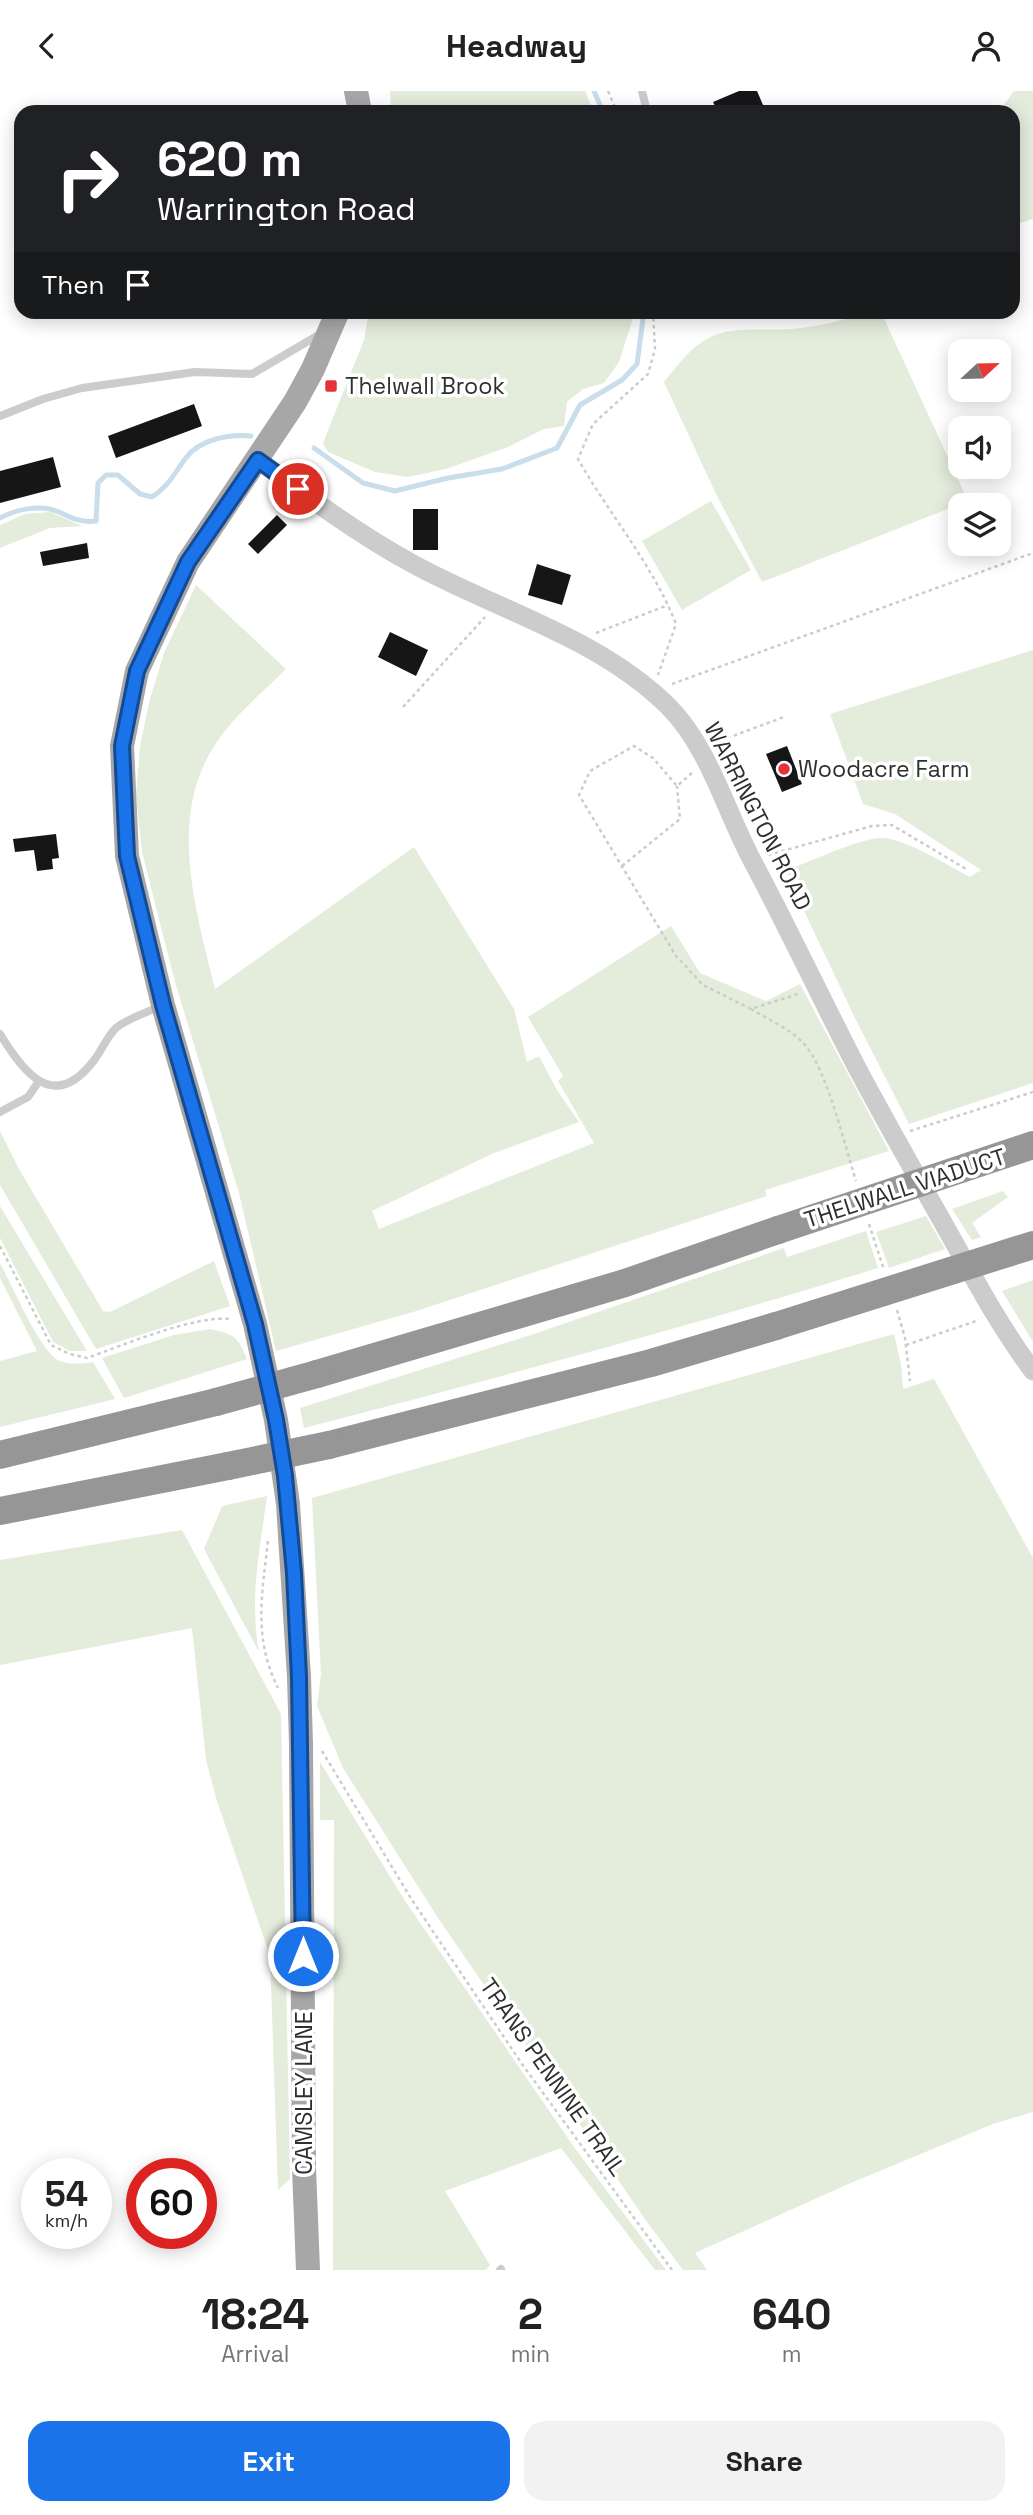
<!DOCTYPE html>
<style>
:root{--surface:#fff;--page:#f2f2f2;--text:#222;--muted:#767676;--accent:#1a73e8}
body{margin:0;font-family:"Space Grotesk",sans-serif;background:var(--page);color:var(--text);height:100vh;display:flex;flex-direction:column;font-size:26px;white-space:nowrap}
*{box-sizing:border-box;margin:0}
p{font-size:23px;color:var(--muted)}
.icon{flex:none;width:38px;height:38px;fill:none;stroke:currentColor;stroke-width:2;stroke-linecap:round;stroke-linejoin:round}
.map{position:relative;height:2179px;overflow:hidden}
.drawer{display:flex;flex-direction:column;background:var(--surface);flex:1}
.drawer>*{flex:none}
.hud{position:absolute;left:14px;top:14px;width:1006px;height:214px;border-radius:21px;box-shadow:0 4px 18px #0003;background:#202124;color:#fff;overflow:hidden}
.needle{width:46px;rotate:68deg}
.fabs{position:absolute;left:948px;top:248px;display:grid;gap:14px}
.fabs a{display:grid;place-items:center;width:63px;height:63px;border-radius:14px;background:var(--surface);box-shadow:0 4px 18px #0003;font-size:35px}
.speed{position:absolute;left:21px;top:2067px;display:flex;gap:14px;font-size:35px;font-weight:700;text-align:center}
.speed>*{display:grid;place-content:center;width:91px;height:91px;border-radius:50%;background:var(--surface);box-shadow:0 4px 18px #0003;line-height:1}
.speed small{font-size:18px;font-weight:400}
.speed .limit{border:10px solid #d22;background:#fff;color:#111}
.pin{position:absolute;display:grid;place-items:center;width:60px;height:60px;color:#fff;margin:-30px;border:4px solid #fff;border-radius:50%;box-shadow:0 2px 7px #0007}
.me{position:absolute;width:77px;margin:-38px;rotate:0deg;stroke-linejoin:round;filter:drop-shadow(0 0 5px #0008)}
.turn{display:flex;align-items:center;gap:24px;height:147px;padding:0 28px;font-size:32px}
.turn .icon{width:91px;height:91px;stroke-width:2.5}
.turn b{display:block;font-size:49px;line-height:60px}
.then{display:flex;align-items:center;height:66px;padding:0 28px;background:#0003;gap:14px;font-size:26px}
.eta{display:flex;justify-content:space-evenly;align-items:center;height:119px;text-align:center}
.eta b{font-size:42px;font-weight:700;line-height:49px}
.cta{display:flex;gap:14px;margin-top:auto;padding:14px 28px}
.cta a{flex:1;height:80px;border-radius:21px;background:var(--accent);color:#fff;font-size:28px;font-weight:700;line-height:80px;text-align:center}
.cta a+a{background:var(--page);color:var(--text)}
header{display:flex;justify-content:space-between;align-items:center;height:91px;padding:0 28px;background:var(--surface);font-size:32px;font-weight:700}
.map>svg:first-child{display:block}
.green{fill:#e4ecdc}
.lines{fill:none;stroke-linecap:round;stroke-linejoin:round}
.stream{stroke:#c9ddeb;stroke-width:5}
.building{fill:#161616}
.path{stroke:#ccc;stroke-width:2.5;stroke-dasharray:3.5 3.5;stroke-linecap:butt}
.service{stroke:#ccc;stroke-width:8}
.tertiary{stroke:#ccc;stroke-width:19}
.primary{stroke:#a7a7a7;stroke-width:24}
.motorway{stroke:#969696;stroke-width:28}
.primary-bridge{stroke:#a7a7a7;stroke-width:24}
.motorway-bridge{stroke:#969696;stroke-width:28}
.route-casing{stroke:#114b97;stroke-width:18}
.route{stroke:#1a73e8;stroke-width:12}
.poi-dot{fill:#e4323a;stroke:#fff;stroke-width:2.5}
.labels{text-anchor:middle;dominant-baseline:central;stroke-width:7;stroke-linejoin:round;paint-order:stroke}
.poi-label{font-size:23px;fill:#2f2f2f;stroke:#fff;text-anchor:start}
.street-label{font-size:23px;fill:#2f2f2f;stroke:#fff}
</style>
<header><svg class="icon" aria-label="back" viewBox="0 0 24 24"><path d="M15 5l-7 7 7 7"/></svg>Headway<svg class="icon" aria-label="person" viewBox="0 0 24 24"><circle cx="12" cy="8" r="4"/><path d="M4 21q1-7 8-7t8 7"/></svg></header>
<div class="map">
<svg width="1033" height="2179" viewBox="0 0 1033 2179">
<rect width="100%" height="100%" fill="#fff"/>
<path class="green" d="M390,0H585L594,21H391Z
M1014,0H1033V128L1013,134V21H992L1003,15Z
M369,221L635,220V221L619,271L604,292L583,298L567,311L564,335L544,338L508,356L446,378L408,386L375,381L328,361L323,352L364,249Z
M865,221H881L968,410L762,491L716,403L664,291C678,274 690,256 711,246C732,235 767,240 791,238C817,236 842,230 865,221Z
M711,410L751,479L682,519L642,450Z
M50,421L82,435L50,437L0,457V434L25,423Z
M196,494L286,578C260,604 228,630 210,662C169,733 197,824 215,898L414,756L514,918L527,971L539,965L557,999L579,1031L494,1062L372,1120L379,1138L594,1052L558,990L563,985L528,926L671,835L700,882L766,910L800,893L889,1060L765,1099L767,1105L413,1221L276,1260L239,1102L175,891L159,828L142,761L136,705L140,655L150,608L164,562Z
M1033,559V992L909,1033L855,927L785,780C807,772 862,746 882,747C904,747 949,775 970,786L981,779L895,723L863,713L830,623Z
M0,1040L19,1078L103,1220L110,1221L214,1170L230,1215L96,1258L0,1094Z
M1003,1100L1008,1106L972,1132L981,1146L972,1149L952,1118Z
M0,1115L87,1260H70L53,1251L0,1147Z
M926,1125L945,1158L889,1177L876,1141Z
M866,1140L878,1177C688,1236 496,1287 304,1337L300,1317L534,1243L784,1157L787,1166Z
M0,1172C11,1192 41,1263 60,1270C71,1274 82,1273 93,1271L115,1308L0,1336V1270L37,1260L0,1187Z
M1033,1189V1251L1002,1200Z
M210,1238C233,1243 238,1245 247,1268L124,1307L102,1267L174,1244Z
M894,1243L901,1273L903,1298L934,1288L1033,1467V2021L993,2033L846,2094L695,2162L707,2179H683L647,2131L438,1827L343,1677L317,1615L321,1583L312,1407Z
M267,1405C260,1458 249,1507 259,1561L204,1458L222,1415Z
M182,1439L281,1623L290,2088L278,2099L270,1865L217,1710L206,1669L192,1537L0,1574V1469Z
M320,1671L405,1810L574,2056L666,2179H655L561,2057L445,2100L490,2174L486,2179H333L334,1729H320Z"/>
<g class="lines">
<path class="stream" d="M594,0L603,21
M314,357L363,392L395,400L448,387L502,378L557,357L580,314L622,289L637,273L644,220
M0,427C17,418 41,413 59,421C72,427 81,432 96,430L98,392L106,384H118L140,403L152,406C168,396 174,383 185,368C199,348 229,343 251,345"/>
</g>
<path class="building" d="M739,0H757L766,21H718L713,11Z
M194,313L202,335L116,367L108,345Z
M53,366L61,396L0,412V380Z
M413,418H438V459H413Z
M277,424L287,434L258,463L248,453Z
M87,452L89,467L43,475L40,461Z
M537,473L571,484L562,514L528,504Z
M390,541L428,559L416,585L378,566Z
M787,655L802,693L782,701L766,663Z
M56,743L59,767L52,768L53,778L37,780L34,759L15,761L13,748Z"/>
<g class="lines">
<path class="path" d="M608,0L617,21
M653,220L655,258L648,283L593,333L578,368C609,423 653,474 676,533L658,584
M596,542L668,514
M672,593L1033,462
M403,616L485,526
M714,652L784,626
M692,682L677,695L653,667L634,655L590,680L579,704L676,865L703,894L751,918L801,902
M768,764L872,735L892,734L966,778
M622,775L680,728L677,695
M751,918C769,929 791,938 805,954C827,979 845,1055 856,1090
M910,1040L1033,1001
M869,1133L883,1176
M0,1155L51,1254L70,1263L87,1267C124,1254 194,1224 231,1228
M897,1219L905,1247L910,1290
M906,1254L979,1229
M268,1450C262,1503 253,1547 278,1597
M322,1660L412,1809L522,1973L672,2179"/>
<path class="service" d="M642,0L647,21
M0,325L43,308L82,297L195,281L252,283L322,242
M0,943C25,984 55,1022 95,968C102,959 108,944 116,937C128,927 147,922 160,915
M0,1021L28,1006L39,990
M500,2179L501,2178"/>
<path class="tertiary" d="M258,369C308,406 358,443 413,473C497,519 598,546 668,615C710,657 726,722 754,773C789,839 821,907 855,973C884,1028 915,1082 946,1137C973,1185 999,1235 1033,1280"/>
<path class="primary" d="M356,0L360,21
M299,1586L288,1413L276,1329L255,1233L163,914L127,765L122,655L137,580L188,471L295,311L313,278L338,220
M301,1653L304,2077L308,2179"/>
<path class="motorway" d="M317,1283L625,1192L778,1139
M329,1354L651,1272L776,1235
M0,1364L216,1311
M0,1420L228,1375"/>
<path class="primary-bridge" d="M299,1586L301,1653"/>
<path class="motorway-bridge" d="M778,1139L1033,1054
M776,1235L1033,1154
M216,1311L317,1283
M228,1375L329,1354"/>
</g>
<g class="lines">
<defs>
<path id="route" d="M298,398L258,369L188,471L137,580L122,655L127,765L163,914L255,1233L276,1329L285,1385L294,1482L299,1586L303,1865"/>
</defs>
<use href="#route" class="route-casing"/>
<use href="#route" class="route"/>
</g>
<g class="poi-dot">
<rect x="324" y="288" width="14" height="14" rx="3.5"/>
<circle cx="784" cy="678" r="7"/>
</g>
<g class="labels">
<g class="poi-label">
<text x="345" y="295">Thelwall Brook</text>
<text x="798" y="678">Woodacre Farm</text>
</g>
<g class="street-label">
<text transform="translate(758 725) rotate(63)">WARRINGTON ROAD</text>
<text transform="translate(905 1097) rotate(-18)">THELWALL VIADUCT</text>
<text transform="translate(553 1986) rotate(55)">TRANS PENNINE TRAIL</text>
<text transform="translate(304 2002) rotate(-90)">CAMSLEY LANE</text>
</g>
</g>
</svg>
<div class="fabs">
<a><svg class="needle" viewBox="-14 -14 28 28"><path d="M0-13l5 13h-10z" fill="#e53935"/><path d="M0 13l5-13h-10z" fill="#767676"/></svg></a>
<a><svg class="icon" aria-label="sound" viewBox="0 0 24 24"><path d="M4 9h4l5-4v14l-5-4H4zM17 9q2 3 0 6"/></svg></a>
<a><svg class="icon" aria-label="layers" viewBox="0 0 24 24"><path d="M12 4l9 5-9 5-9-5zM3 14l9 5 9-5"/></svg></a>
</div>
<div class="speed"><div>54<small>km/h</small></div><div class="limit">60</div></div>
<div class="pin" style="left:298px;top:398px;background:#d93025"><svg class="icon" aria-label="arrive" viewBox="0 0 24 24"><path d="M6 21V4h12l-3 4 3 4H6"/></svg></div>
<svg class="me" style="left:303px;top:1865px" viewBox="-20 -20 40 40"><circle r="17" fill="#1a73e8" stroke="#fff" stroke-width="3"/><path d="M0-11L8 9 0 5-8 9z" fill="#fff"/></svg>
<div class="hud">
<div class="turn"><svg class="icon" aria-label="right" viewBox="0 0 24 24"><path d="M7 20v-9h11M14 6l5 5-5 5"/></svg><div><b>620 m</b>Warrington Road</div></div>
<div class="then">Then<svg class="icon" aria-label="arrive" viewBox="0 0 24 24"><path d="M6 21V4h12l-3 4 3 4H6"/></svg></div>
</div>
</div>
<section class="drawer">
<div class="eta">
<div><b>18:24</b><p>Arrival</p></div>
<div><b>2</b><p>min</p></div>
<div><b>640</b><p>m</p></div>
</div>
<div class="cta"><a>Exit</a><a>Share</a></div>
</section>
